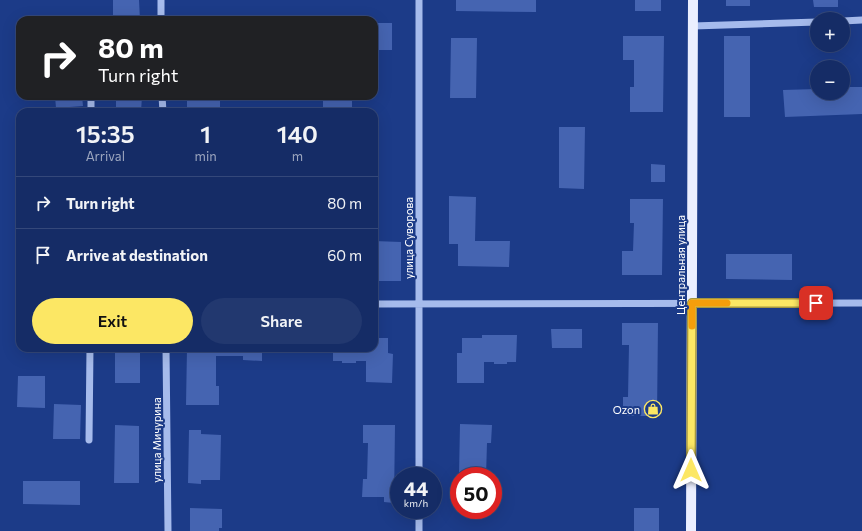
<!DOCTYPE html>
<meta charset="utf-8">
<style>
:root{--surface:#152c66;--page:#22386f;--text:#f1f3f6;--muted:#9da7bf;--line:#34487a;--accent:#fce764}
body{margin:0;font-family:Commissioner,sans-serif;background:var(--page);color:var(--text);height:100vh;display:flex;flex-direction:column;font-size:15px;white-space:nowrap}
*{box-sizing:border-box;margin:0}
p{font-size:13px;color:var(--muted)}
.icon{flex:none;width:22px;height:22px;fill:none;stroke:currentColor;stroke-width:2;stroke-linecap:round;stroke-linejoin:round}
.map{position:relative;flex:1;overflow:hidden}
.panel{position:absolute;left:16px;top:108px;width:362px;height:244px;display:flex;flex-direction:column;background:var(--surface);border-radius:12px;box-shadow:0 4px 16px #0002,0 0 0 1px var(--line)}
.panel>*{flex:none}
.hud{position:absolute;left:16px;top:16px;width:362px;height:84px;border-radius:12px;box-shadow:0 4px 16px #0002,0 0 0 1px var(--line);background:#202124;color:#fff;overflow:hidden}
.controls{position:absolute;left:810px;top:12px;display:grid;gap:8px}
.controls a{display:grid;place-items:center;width:40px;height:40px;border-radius:50%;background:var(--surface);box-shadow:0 4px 16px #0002,0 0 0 1px var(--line);font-size:20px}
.speed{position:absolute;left:390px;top:467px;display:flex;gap:8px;font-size:20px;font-weight:700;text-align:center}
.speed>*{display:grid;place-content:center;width:52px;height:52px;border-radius:50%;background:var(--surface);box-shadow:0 4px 16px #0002,0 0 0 1px var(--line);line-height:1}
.speed small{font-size:10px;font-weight:400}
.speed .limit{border:6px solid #d22;background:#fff;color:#111}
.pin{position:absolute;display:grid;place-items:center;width:34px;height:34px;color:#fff;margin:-17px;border-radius:8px;box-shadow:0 2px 6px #0006}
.me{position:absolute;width:44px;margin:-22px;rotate:0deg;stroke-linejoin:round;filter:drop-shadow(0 0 3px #0008)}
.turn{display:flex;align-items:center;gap:14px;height:84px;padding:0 16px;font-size:18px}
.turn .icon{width:52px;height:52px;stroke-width:2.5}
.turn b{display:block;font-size:28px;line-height:34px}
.eta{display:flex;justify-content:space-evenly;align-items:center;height:68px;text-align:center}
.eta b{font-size:24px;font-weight:600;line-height:28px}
.action{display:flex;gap:8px;margin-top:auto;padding:8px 16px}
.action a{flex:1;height:46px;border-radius:24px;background:var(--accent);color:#111;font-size:16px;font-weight:600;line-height:46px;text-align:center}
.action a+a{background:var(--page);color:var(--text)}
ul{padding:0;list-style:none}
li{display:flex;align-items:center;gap:12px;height:52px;padding:0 16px;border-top:1px solid var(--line)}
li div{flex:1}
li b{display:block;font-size:15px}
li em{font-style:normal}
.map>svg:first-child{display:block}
.building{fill:#4564b1}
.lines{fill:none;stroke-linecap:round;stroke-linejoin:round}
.minor{stroke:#a6bbec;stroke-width:7}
.major{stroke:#ebefff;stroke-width:10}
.route-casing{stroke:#a49641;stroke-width:10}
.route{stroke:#fce764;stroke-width:7}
.slow{stroke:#f59e0b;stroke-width:7}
.labels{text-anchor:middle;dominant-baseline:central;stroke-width:4;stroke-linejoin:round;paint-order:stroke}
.street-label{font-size:11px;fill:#fff;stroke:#1c3b88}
.poi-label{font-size:11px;fill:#fff;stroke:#1c3b88;text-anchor:end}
</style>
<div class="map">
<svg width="862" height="531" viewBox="0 0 862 531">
<rect width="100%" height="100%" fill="#1c3b88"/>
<path class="building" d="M113,0H139L140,20H113Z
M456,0H536V12L456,11Z
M635,0H661V11H635Z
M726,0H750V6H726Z
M813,0H838V7H814Z
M374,23H392V50H374Z
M623,36H664L663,112H630V87H634V60H623Z
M724,36H750V117H724Z
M451,38H477L476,98H450Z
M843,87H862V114L785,117L783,90L817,89V93H843Z
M55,96H82L83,106L56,108Z
M116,96H142L141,112H116Z
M187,96H220V108L187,109Z
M323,100L352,101V112H323Z
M559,127H585L584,189L559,188Z
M651,164L665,165V182H651Z
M449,196L476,197L475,241H510L509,267L458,266V244H449Z
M630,199H663L662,275H622V251H633L634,223H630Z
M374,241L401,242V281H374Z
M726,254H792V280L726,279Z
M622,323H658L657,416H623V397H628L629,345H622Z
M551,329H582V348H552Z
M482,335H517L516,362H507V364H494V362H484V383H457V353H462V338H482Z
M374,338H388V353L393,354L392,383L366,382V361H356V363H342V361H333V348H374Z
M115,348H140V383H115Z
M187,348H262V361L243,360V356H216V386H219V405H186Z
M18,376H45V408L17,407Z
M54,404L81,405L80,439H53Z
M460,424L492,425L491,443H487L486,476H459Z
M115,425L139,426V483H114Z
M363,425H395L394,503L384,502V497H362L363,479H367L368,443H363Z
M189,430H201V434L221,435L220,480H201V484L188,483Z
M23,481H80V505L23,504Z
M190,508L222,509V528H219V531H190Z
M634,508H659V531H634Z"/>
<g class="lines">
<path class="minor" d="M161,0V20
M419,0V476
M843,21L862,20
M693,26L817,22
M162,96L163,112
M91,112V96
M374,304L862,303
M166,348L168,531
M89,440L90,348
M419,510V531"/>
<path class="major" d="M691,531L693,0"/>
</g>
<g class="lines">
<defs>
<path id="route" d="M691,470L692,303H816"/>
</defs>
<use href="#route" class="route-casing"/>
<use href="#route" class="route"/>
<path class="slow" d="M692,326V303H727"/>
</g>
<defs>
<symbol id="shop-ring" viewBox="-11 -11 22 22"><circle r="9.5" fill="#1c3b88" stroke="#fce764" stroke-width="1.5"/><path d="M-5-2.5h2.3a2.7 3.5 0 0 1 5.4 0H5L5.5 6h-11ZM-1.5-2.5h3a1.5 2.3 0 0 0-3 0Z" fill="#fce764"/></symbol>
</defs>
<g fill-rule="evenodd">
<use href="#shop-ring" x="643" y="399" width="20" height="20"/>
</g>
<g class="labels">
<g class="street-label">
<text transform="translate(408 238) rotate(-90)">улица Суворова</text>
<text transform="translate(680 265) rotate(-90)">Центральная улица</text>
<text transform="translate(156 440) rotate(-90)">улица Мичурина</text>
</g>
<g class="poi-label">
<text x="640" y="409">Ozon</text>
</g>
</g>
</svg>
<div class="controls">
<a>+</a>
<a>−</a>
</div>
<div class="speed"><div>44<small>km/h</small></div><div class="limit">50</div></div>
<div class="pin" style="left:816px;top:303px;background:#d93025"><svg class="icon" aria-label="arrive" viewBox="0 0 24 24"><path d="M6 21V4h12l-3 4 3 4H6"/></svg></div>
<svg class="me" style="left:691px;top:470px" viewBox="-20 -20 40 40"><path d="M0-17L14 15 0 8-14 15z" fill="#fce764" stroke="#fff" stroke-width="4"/></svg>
<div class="hud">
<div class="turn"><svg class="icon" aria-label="right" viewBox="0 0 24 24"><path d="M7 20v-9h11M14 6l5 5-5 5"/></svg><div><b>80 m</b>Turn right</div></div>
</div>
<section class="panel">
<div class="eta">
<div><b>15:35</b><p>Arrival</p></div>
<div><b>1</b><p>min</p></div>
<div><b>140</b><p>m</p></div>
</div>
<ul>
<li><svg class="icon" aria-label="right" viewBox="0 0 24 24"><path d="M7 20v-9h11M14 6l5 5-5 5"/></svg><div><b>Turn right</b></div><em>80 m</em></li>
<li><svg class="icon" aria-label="arrive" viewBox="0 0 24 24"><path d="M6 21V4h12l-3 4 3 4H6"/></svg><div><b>Arrive at destination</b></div><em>60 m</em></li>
</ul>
<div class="action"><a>Exit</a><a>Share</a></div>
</section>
</div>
